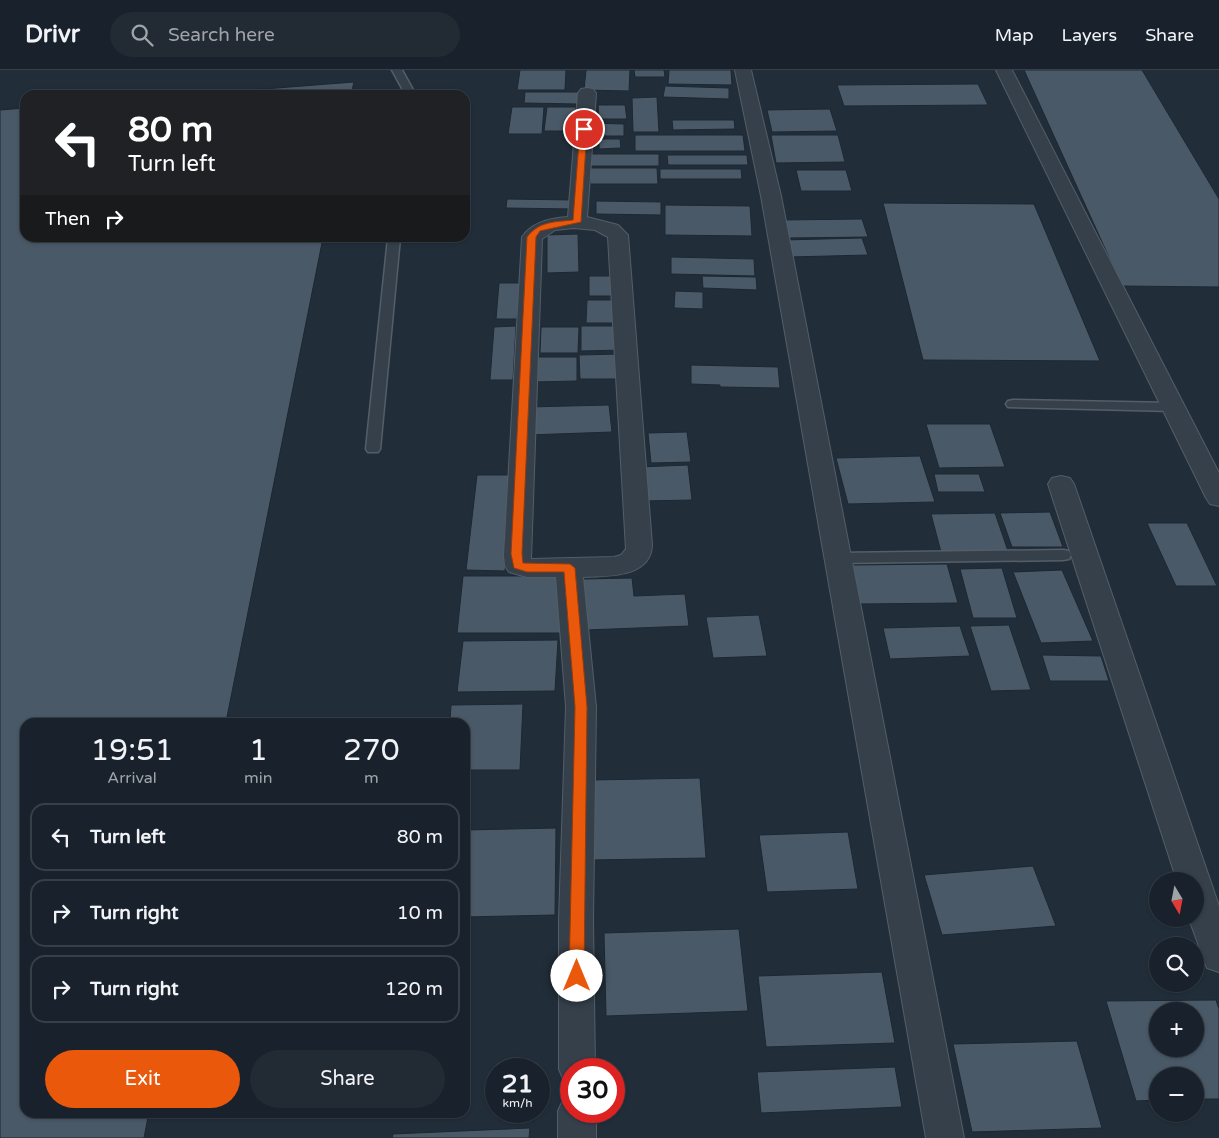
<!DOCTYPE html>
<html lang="en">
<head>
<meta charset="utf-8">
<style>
	body { margin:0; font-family:"Varela Round",sans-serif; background:#222a34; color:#f1f3f6; height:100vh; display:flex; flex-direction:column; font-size:19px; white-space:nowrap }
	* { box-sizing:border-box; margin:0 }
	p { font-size:16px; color:#9fa4a9 }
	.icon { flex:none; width:28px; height:28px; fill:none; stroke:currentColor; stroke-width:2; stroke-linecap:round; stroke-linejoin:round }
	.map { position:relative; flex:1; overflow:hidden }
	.panel { position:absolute; left:20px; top:648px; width:450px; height:400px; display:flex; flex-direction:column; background:#19222c; border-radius:15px; box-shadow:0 1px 4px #0004,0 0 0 1px #373f48 }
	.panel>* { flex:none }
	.hud { position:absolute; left:20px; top:20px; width:450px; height:152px; border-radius:15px; box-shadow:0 1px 4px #0004,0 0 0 1px #373f48; background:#202124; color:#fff; overflow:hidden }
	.needle { width:32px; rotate:170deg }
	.fabs { position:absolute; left:1149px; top:802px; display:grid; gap:10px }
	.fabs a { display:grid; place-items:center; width:55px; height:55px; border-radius:50%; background:#19222c; box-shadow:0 1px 4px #0004,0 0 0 1px #373f48; font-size:25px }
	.speed { position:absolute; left:485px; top:988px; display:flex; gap:10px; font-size:25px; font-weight:700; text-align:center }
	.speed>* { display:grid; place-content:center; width:65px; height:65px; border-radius:50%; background:#19222c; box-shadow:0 1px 4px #0004,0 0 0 1px #373f48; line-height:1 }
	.speed small { font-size:12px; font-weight:400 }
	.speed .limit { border:8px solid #d22; background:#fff; color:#111 }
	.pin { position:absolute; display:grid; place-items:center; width:42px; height:42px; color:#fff; margin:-21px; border:2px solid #fff; border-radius:50%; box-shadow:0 1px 5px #0007 }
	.me { position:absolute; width:55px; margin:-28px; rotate:0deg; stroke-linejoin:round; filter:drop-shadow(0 0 4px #0008) }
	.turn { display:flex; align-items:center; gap:18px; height:105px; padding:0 25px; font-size:22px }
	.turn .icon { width:65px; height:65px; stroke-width:2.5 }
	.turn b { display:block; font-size:35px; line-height:42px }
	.then { display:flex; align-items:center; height:48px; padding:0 25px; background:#0003; gap:10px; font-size:19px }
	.eta { display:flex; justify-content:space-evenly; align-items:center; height:85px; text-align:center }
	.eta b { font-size:30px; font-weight:600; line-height:35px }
	.button { display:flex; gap:10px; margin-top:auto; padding:10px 25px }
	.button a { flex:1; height:58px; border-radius:30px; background:#ea580c; color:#fff; font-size:20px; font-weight:600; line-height:58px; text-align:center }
	.button a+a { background:#222a34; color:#f1f3f6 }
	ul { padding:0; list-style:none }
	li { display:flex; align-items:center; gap:15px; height:68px; margin:0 10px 8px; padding:0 15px; border:2px solid #373f48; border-radius:15px }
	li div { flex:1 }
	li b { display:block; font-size:19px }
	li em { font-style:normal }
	header { display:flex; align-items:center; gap:30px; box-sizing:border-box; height:70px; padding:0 25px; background:#19222c; border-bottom:1px solid #373f48 }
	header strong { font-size:24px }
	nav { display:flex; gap:28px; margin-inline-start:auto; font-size:18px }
	.search { width:350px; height:45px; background:#222a34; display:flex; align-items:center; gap:12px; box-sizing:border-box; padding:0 18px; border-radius:28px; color:#9fa4a9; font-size:19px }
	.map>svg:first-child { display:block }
</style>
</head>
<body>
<header>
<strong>Drivr</strong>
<div class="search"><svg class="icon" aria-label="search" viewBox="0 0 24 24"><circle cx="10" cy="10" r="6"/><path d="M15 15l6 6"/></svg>Search here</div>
<nav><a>Map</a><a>Layers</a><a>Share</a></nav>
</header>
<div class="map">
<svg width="1219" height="1068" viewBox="0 0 1219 1068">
	<rect width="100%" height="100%" fill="#212e3a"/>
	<g fill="#4a5967" stroke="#1c2731" fill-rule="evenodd">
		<polygon points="520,0 566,0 565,20 517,20"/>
		<polygon points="586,0 630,0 629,21 584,20"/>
		<polygon points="634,0 664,0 665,7 635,7"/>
		<polygon points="669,0 731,0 732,15 668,14"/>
		<polygon points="1024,0 1142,0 1219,129 1219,217 1122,216"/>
		<polygon points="354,12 351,25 187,25"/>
		<polygon points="978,14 988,35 844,36 837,15"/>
		<polygon points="665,16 729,18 729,29 663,27"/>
		<polygon points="525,22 579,22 578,34 524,33"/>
		<polygon points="657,27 659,62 633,62 632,28"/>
		<polygon points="598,35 625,35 627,49 599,49"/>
		<polygon points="512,37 544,37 542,64 508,64"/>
		<polygon points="547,37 576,37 574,61 544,61"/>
		<polygon points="25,38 25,168 323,168 226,652 25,652 25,1042 149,1042 144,1068 0,1068 0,40"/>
		<polygon points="830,39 837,61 772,62 767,40"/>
		<polygon points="672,50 734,50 735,59 673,60"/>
		<polygon points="590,53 624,54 624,66 590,66"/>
		<polygon points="635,65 743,65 745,81 635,81"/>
		<polygon points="771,65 838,65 845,92 776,93"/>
		<polygon points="599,69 620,69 621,78 599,79"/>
		<polygon points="590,84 659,84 659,96 589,96"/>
		<polygon points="667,85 747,85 748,95 668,95"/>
		<polygon points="590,98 657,98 658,114 590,114"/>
		<polygon points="660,99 741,99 742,109 660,109"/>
		<polygon points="796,100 846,100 852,121 801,121"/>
		<polygon points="507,129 574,130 573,139 506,138"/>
		<polygon points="596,131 661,132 661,145 596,144"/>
		<polygon points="883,133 1034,134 1100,291 923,290"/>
		<polygon points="665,135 750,136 752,166 665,165"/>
		<polygon points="862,149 868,167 787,168 782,150"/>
		<polygon points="578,164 579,202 547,203 547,165"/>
		<polygon points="862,168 868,185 789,187 784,170"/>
		<polygon points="671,187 754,189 755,206 671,204"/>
		<rect x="589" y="206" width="30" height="20"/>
		<polygon points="702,206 756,207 757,220 703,218"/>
		<polygon points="499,213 520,213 517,249 496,249"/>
		<polygon points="675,221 703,222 703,239 674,238"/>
		<polygon points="587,230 619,230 619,253 586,253"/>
		<polygon points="516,256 513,310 490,310 494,257"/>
		<polygon points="581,256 623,256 624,280 581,281"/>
		<polygon points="541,257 579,257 578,283 540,283"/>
		<polygon points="621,284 622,309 580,309 579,285"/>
		<polygon points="535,287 577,287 577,311 534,312"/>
		<polygon points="691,295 778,297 780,318 720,317 720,315 691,314"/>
		<polygon points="609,335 612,362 528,365 528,337"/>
		<polygon points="926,354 990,354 1005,397 939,398"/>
		<polygon points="687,362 691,392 651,393 648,363"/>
		<polygon points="920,386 935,432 848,434 836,388"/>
		<polygon points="688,395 692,430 642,431 639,397"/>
		<polygon points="934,404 979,404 985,422 938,422"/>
		<polygon points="477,405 513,405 505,501 466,500"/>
		<polygon points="1050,442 1063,477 1012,477 1000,443"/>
		<polygon points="995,443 1008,481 941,482 931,444"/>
		<polygon points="1147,453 1187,453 1217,516 1176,516"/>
		<polygon points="947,494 958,533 860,534 852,495"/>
		<polygon points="1002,498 1017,548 973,548 960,499"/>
		<polygon points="1062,500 1093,571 1041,573 1013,502"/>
		<polygon points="463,506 567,506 565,563 457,563"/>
		<polygon points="632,508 634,526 685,524 689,556 585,560 583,509"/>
		<polygon points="759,545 767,586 713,588 706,547"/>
		<polygon points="1009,555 1031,620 991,621 970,556"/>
		<polygon points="960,556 970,586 890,589 883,558"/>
		<polygon points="558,570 555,621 457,622 463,571"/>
		<polygon points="1042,585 1101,586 1109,611 1050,611"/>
		<polygon points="523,634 520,700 465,700 465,652 450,652 451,635"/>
		<polygon points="700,708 706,788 592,790 591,710"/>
		<polygon points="556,758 555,845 465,847 465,760"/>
		<polygon points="848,762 858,819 767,822 759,765"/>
		<polygon points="1033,796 1056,856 942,865 924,805"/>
		<polygon points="739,859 748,941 606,946 604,863"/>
		<polygon points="882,902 895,973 766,977 758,906"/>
		<path d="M1216,930l3,9v90h-24v-23h-37v24l-22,1 -30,-100zM1158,941h37v38h-37z"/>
		<polygon points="1077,971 1102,1058 972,1062 953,974"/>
		<polygon points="895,997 902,1037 761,1043 757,1002"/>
		<polygon points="530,1058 529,1068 392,1068 393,1064"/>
	</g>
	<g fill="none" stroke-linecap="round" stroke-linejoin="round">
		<g stroke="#535e68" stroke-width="3">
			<g id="service">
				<polygon points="392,0 402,0 413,20 412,25 402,25 403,20"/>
				<polygon points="388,168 400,168 380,379 378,382 368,382 366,379"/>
				<polygon points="1013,330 1173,333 1180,337 1173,341 1008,337 1006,334 1008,331"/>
				<polygon points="1063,480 1069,481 1071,485 1069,489 1063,490 838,493 832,492 830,488 832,484 838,483"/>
			</g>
		</g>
		<g stroke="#535e68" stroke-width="2">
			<g id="minor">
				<polygon points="735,0 751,0 781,126 964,1068 926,1068 761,126"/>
				<polygon points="996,0 1012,0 1219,403 1219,436 1210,434 1206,428"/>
				<path d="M587,18l6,1 3,4 -9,124 31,8 10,10 24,310c-1,33 -45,31 -69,32l13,130 -3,213 2,149h-24v15l-7,-3 -5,-12v-149l7,-213 -10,-130h-29l-18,-5 -4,-6 -1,-11 18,-318c10,-15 29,-19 46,-20l10,-124 3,-4zM574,158l21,2 13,7 18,312 -5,6 -7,2 -83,2 11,-320 13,-9z"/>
				<polygon points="1061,406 1070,408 1074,414 1219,836 1219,902 1207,898 1189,849 1195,849 1195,811 1177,811 1048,414 1052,408"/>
				<polygon points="571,1025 571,1041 596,1041 596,1068 558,1068 558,1041 564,1028"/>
			</g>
		</g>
		<use href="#service" fill="#35404b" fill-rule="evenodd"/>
		<use href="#minor" fill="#35404b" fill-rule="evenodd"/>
	</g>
	<path fill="#ea580c" stroke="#983908" d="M584,57l3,2 -6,93 -41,9 -4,6 -14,317 1,9 47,1 5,4 12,139 -3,269 -2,4 -5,2 -5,-2 -3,-4 6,-269 -11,-135h-37l-13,-4 -3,-14 16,-317c12,-16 28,-15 46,-17l7,-91z"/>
</svg>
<div class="fabs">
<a><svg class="needle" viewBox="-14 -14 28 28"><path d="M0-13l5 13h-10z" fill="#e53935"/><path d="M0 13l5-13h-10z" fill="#9fa4a9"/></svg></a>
<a><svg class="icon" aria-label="search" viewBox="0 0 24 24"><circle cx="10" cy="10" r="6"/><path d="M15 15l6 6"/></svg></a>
<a>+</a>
<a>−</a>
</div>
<div class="speed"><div>21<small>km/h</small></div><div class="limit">30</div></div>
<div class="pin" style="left:584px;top:59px;background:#d93025"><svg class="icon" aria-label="arrive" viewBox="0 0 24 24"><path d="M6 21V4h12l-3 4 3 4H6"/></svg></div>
<svg class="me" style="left:577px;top:906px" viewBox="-20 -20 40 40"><circle r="19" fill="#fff"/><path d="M0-13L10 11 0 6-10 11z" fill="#ea580c"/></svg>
<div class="hud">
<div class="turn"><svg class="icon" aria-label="left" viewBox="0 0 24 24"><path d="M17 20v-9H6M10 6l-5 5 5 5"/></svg><div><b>80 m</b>Turn left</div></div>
<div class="then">Then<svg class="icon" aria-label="right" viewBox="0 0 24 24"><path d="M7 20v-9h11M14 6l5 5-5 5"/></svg></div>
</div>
<section class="panel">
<div class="eta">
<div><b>19:51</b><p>Arrival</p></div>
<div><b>1</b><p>min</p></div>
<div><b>270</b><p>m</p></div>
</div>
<ul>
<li><svg class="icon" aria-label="left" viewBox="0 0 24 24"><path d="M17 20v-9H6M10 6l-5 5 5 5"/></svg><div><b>Turn left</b></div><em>80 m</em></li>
<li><svg class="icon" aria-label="right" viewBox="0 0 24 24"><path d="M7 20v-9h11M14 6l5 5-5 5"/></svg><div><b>Turn right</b></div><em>10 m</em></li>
<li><svg class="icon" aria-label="right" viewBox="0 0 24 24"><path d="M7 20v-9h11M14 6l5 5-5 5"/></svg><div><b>Turn right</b></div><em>120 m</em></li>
</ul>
<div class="button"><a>Exit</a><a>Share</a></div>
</section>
</div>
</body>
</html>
